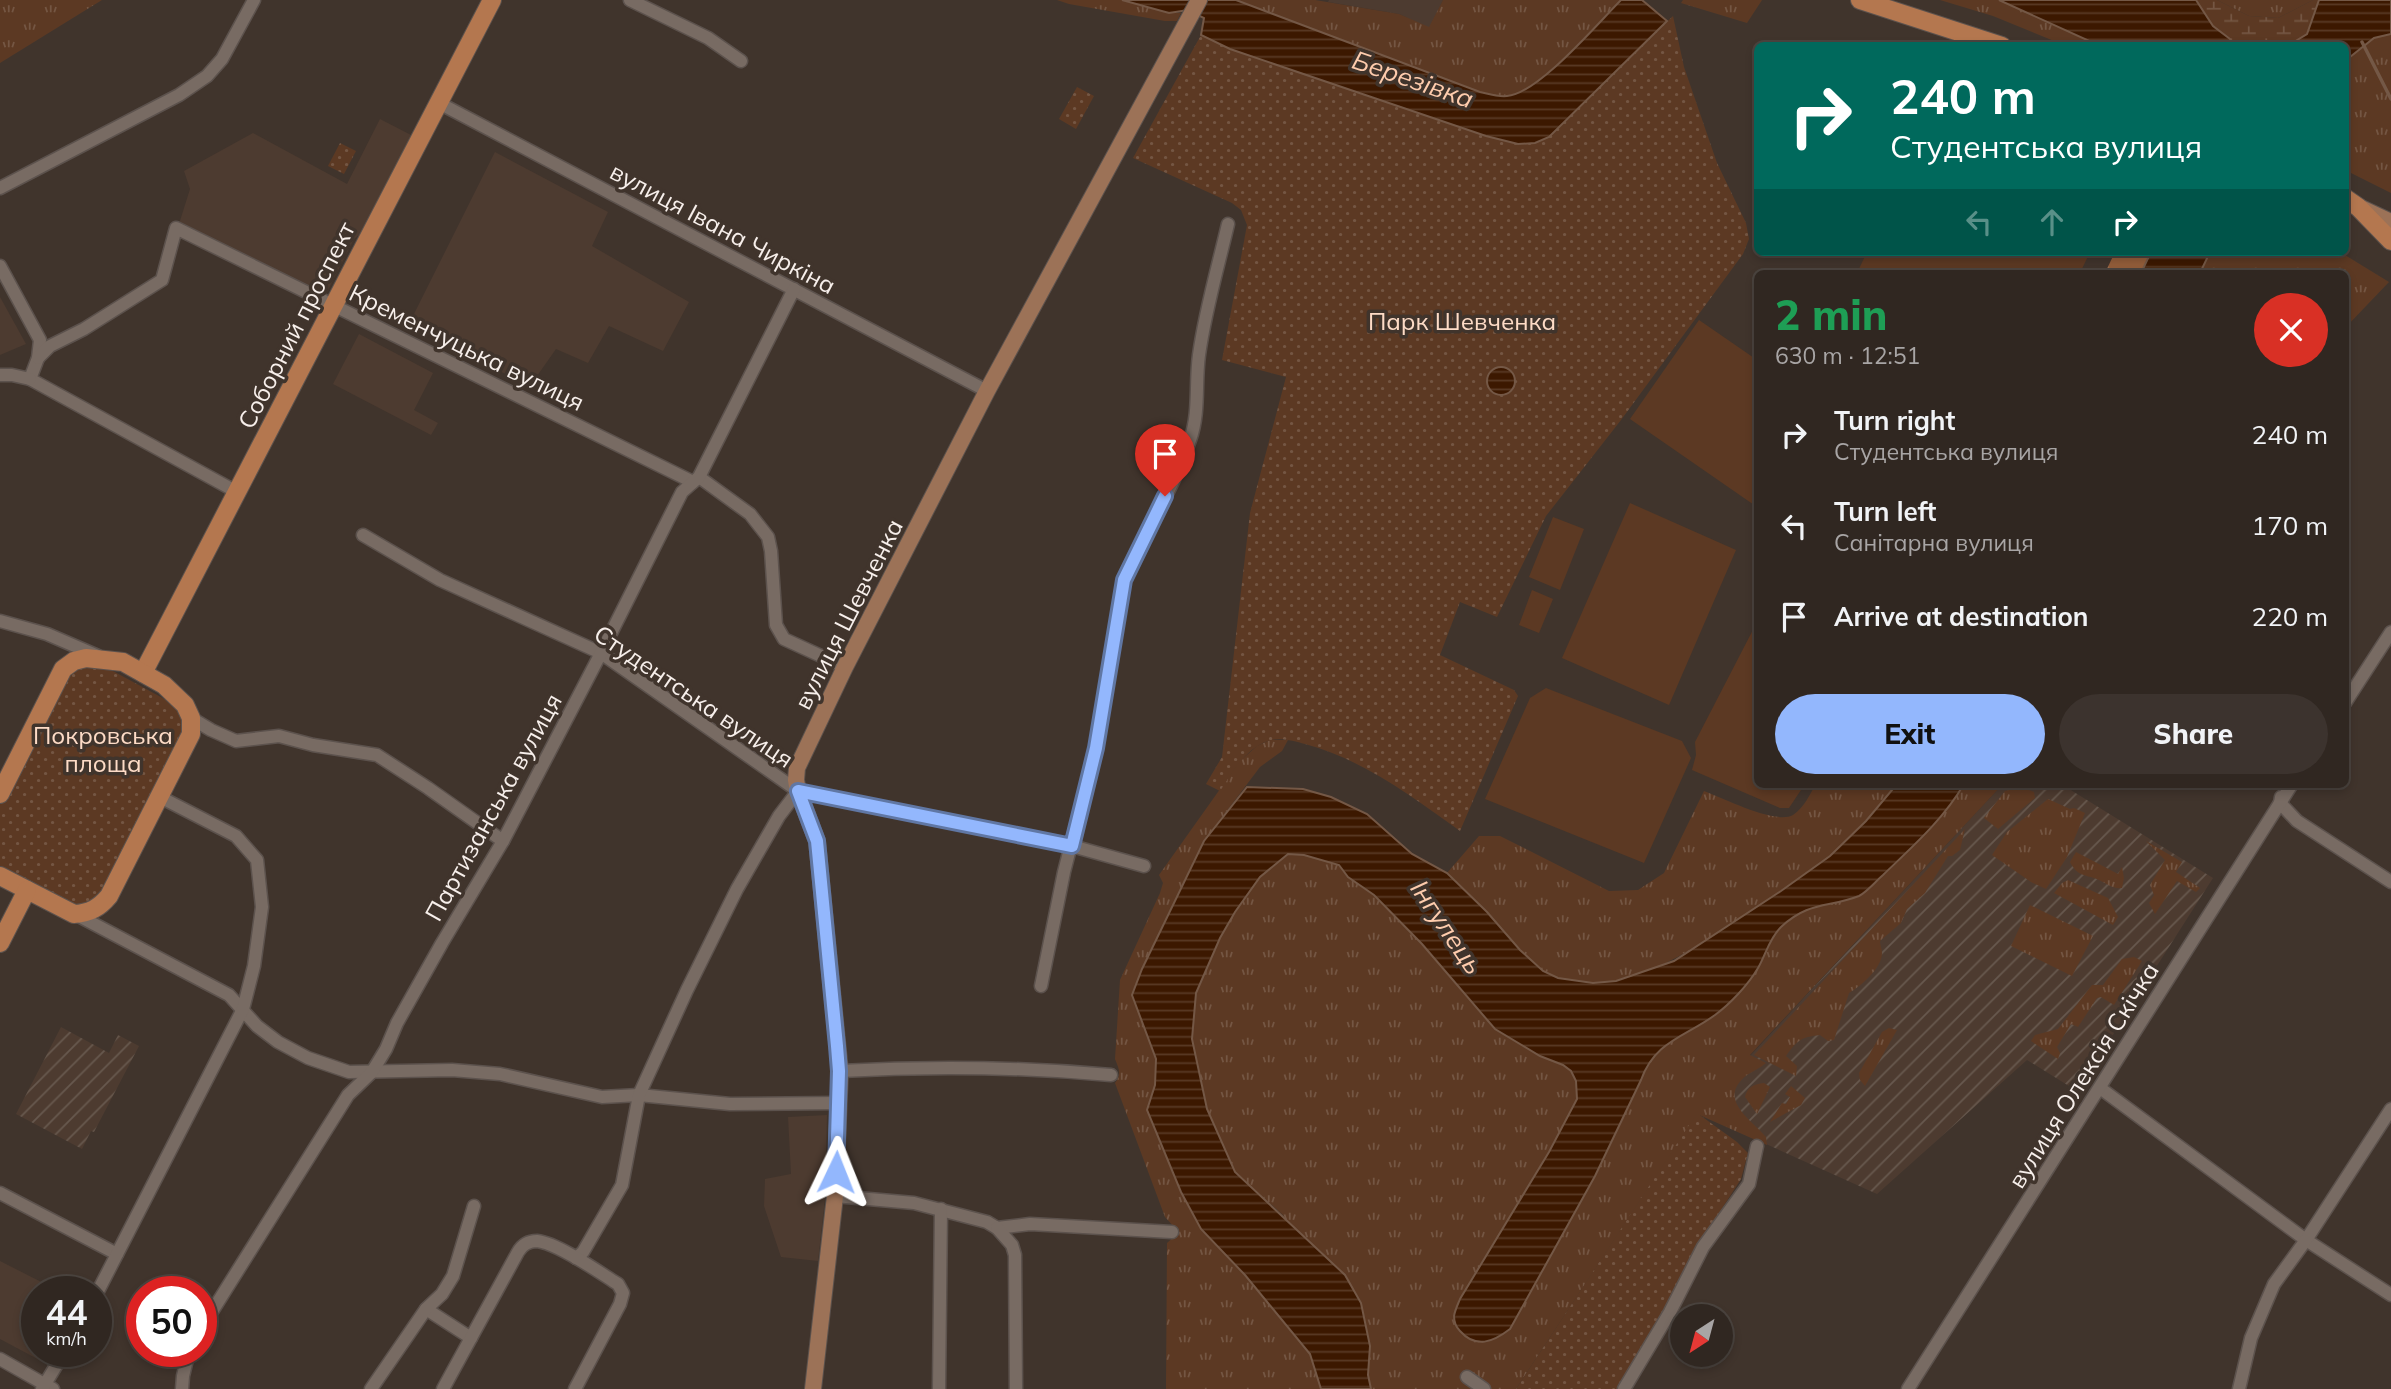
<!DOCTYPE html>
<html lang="en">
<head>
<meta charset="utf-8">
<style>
	body { margin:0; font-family:Mulish,sans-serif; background:#3c332e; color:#f1f3f6; height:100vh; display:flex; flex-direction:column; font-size:26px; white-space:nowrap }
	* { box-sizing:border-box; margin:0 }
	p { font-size:23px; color:#a8a5a5 }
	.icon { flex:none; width:38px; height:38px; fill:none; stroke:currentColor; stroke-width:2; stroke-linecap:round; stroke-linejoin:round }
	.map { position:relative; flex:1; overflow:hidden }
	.panel { position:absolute; left:1754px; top:270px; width:595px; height:518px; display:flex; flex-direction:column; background:#302721; border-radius:10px; box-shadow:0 4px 10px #0003,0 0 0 2px #4b443f }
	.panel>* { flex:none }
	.hud { position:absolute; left:1754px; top:42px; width:595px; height:214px; border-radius:10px; box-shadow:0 4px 10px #0003,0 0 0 2px #4b443f; background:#00695c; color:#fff; overflow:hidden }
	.needle { width:46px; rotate:216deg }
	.buttons { position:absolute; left:1670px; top:1304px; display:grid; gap:14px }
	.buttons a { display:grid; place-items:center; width:63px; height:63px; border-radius:50%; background:#302721; box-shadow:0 4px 10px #0003,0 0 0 2px #4b443f; font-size:35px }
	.speed { position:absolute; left:21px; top:1276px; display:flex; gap:14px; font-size:35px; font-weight:700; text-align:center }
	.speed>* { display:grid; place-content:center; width:91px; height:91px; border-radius:50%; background:#302721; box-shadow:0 4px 10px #0003,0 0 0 2px #4b443f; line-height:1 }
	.speed small { font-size:18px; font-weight:400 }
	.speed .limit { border:10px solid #d22; background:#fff; color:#111 }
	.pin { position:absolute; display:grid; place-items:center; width:60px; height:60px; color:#fff; margin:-72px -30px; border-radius:50% 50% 50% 0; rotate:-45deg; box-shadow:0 0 7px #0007 }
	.pin .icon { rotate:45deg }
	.me { position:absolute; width:77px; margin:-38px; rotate:2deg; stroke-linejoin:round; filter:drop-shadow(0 0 5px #0008) }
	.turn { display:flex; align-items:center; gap:24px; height:147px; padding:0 21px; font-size:32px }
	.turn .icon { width:91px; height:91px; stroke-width:2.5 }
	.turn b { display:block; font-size:49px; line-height:60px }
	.lanes { display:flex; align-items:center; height:66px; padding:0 21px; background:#0003; justify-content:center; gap:35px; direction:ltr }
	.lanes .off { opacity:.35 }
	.round { display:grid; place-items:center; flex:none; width:74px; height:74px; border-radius:37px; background:#3c332e }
	.headline { display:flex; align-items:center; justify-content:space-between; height:119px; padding:0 21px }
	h1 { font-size:42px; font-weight:800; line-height:52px; color:#1e9e55 }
	.primary-button { display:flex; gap:14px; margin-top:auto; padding:14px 21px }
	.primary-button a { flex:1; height:80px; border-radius:42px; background:#93b7fd; color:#111; font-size:28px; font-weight:800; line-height:80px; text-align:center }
	.primary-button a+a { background:#3c332e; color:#f1f3f6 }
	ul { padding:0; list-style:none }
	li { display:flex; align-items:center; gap:21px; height:91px; padding:0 21px }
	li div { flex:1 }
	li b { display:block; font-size:26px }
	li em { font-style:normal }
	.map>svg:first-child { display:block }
</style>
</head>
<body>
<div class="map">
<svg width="2391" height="1389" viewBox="0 0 2391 1389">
	<defs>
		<pattern id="industrial-furrows" width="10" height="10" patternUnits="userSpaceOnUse" patternTransform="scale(1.75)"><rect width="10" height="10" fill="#4d3b30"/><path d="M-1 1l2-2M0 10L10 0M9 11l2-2" fill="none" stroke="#67584e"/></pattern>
		<pattern id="grass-tufts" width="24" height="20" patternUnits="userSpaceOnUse" patternTransform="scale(1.75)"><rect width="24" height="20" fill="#5c3923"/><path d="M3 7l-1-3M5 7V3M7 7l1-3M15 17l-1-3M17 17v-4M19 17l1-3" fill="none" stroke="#745643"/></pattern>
		<pattern id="forest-firs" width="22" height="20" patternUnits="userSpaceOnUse" patternTransform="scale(1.75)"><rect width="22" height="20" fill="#935d3a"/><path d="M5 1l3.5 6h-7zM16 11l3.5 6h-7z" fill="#a37557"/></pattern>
		<pattern id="wetland-marsh" width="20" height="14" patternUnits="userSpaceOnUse" patternTransform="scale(1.75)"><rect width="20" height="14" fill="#5c3923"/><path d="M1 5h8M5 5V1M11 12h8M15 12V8" fill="none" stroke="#745643"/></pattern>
		<pattern id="park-dots" width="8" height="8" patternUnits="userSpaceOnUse" patternTransform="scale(1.75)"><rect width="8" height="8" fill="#5c3923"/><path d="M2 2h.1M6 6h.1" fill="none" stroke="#745643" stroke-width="1.8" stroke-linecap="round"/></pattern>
		<pattern id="water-rules" width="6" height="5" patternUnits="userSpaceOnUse" patternTransform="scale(1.75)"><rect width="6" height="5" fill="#3c1800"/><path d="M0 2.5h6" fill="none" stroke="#593a25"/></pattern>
	</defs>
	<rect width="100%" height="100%" fill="#40342c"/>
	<g fill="#4d3b30">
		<polygon points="1329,0 1443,0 1429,28 1399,14 1328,2"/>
		<polygon points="380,119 411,135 363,232 354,239 326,294 179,224 190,189 184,171 253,133 347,184"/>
		<polygon points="495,152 608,212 592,246 689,302 663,351 609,326 588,363 556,349 530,386 408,326"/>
		<polygon points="0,297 26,344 0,355"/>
		<polygon points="359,334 433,373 414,410 438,423 431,435 333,384"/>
		<polygon points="827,1115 825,1199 818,1261 781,1257 764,1206 765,1179 791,1174 788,1117"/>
		<polygon points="0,1261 59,1291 37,1292 37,1351 51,1351 45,1363 0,1339"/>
	</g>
	<g fill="url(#industrial-furrows)">
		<polygon points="2003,784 2061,784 2213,878 2077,1091 2027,1060 1877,1194 1697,1113"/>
		<polygon points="61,1027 109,1053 118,1035 139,1046 94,1132 91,1131 82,1149 16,1114"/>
	</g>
	<g fill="url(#grass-tufts)">
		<polygon points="0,0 102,0 0,63"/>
		<polygon points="1057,0 1122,0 1169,13 1181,13 1177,21 1165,21 1069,4"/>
		<path d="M1236,0h79l84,14 30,13 14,-27h178c-23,23 -84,94 -113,96 -10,1 -19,-2 -28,-4z"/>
		<polygon points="1683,0 1762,0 1747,23 1681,3"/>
		<polygon points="1940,0 1999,0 2098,45 2064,45 1993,16"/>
		<polygon points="2217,0 2313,0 2278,18 2249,16"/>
		<polygon points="2391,34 2391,193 2345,170 2345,61 2374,38"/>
		<polygon points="2210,252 2340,252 2389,282 2345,328 2345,273 2200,273"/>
		<path d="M1270,740h18l-6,11 -22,16 -56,74 -62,128 -10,26 24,64 -1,26 -8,25 34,82 20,37 44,46 65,79 11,35h-155l1,-146 9,-8v-6l-11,-12 -50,-134c7,-9 4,-14 0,-24l5,-79 40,-87 3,-10 -4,-8 81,-114 17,-15z"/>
		<path d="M1816,784h81c-21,25 -41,49 -65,70 -24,21 -53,38 -79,55 -54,35 -126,92 -194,69 -30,-9 -50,-41 -70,-63 -13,-15 -28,-28 -42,-42l32,-37h21l109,55 29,-1 26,-17 40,-82c19,7 72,34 89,24 11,-7 17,-21 23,-31z"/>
		<path d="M1964,784h39l-253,271 16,8c-6,5 -13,8 -19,12 -31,24 4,44 19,62l1,8 -70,-31 -181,275h-145l-3,-14 2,-29 -87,-131 -48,-43 -28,-63 -15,-70 4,-46 24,-55 15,-26 25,-35 28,-23 16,1 35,10 9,12 25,18 49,49 73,85 45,27 23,9 8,6 5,10 2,17 -29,54 -89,147 -6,18 2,9 185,-246c2,-5 3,-11 6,-15 15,-28 62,-41 85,-65 8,-9 18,-19 24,-29 10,-14 12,-30 24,-43 14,-14 33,-23 52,-25l126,-109z"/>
		<polygon points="2021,787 2034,792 2035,798 1998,829 1984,818 2005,791"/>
		<polygon points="2048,799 2070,809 2074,808 2085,813 2067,857 2046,889 2031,882 1992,855 2007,832"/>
		<path d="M1965,829l-5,21 -8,6h-4l-23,37 -18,16 -6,14 -21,18c0,4 2,8 2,12 0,15 -21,33 -33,40l-15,47 -6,1 -8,-6c-20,2 -23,6 -34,21l11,10 -1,10 -42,-21z"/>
		<polygon points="2146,841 2182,862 2176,872 2200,888 2196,892 2177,881 2155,914 2149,903 2154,895 2150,885 2165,860"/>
		<path d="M2076,852l42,22 4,-7 2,11 -2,10c-10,1 -14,-4 -23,-8 -12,-6 -21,-2 -29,-18z"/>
		<polygon points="2068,880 2108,898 2118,917 2113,925 2054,893 2062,883"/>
		<polygon points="2030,905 2093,936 2072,976 2011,946"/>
		<polygon points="2134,957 2142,961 2114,1005 2101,997 2097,998 2078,1027 2071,1024 2057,1047 2060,1053 2058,1059 2031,1041 2035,1035 2058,1029 2092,985 2103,985 2122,959"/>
		<polygon points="1889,1028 1897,1030 1865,1086 1860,1080 1859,1073 1882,1032"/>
		<path d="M1764,1083l6,4 -13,27 -12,-17c2,-10 9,-13 19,-14z"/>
		<polygon points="1791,1086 1805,1098 1801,1105 1770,1122 1782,1103 1786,1104 1790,1097 1785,1094"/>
	</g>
	<polygon fill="url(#forest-firs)" points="2115,252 2151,252 2141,273 2105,273"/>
	<polygon fill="url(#wetland-marsh)" points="2196,0 2217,0 2249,16 2278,18 2313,0 2319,0 2307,34 2289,46 2231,45 2230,39 2213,26"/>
	<g fill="url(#park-dots)">
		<path d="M1673,16l11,51 33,96 29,60 3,16 -6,15 -122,166 -75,96 -49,101 -37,-15 -20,53 74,35 4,6 -58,135c-49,-35 -96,-71 -155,-87 -11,-3 -26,-7 -37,-3 -23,8 -35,31 -48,50l-14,-7 16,-27 28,-244 36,-136 -64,-17 25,-135 -6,-15 -9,-7 -99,-45 68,-123 29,14 256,87 63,1z"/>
		<polygon points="1077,87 1094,96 1076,129 1059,119"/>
		<polygon points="340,143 356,151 344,174 328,166"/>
		<polygon points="84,663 100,664 181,708 186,737 105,893 90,904 72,907 0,870 0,804 65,673"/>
		<polygon points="1697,1113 1737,1142 1748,1153 1741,1179 1701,1241 1670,1303 1619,1389 1516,1389"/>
	</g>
	<g fill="#5c3923">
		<polygon points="1867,252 2090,252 2080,273 1857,273"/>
		<polygon points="1699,320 1757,360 1757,507 1630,419"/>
		<polygon points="1630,503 1736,550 1669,705 1562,658"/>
		<polygon points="1553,517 1584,529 1560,590 1529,577"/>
		<polygon points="1532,590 1553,599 1539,633 1519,625"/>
		<polygon points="1756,624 1757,784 1805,784 1789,808 1780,808 1692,770 1696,755 1695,742"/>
		<polygon points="1546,688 1682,741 1691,758 1644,863 1485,799 1530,698"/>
	</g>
	<g fill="url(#water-rules)" stroke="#745846" stroke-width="2">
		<path d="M1122,0h114l244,92c9,2 18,5 27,4 31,-2 91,-73 114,-96h21l25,21 -118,116 -14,6 -17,1 -32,-8 -256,-87 -29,-14 3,-17 -16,-8 -19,3z"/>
		<polygon points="1999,0 2196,0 2213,26 2230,39 2231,45 2098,45"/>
		<polygon points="2319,0 2391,0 2391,34 2374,38 2345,61 2345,46 2289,45 2307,34"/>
		<polygon points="2151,252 2210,252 2200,273 2141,273"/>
		<circle cx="1501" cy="381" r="14"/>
		<path d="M1897,784h67c-21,36 -52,63 -81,91 -7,6 -16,17 -24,21 -31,12 -50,5 -78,31 -12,12 -15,27 -23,41 -10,17 -28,36 -43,47 -30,22 -60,26 -74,65l-46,96 -85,153c-17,13 -34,20 -50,2 -4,-4 -6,-9 -6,-15 1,-6 4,-12 6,-17l89,-147 28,-53 -1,-18 -5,-10 -8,-6 -23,-9 -45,-27 -73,-85 -48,-49 -26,-18 -9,-12 -35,-10 -16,-1 -28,23 -25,35 -15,26 -24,55 -4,46 15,70 28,63 110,103 16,28 9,43 -2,29 3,14h-50l-11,-35 -65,-79 -44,-46 -20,-37 -34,-82 8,-25 1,-26 -24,-64 10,-26 62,-128 43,-54 56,2 28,8 36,17 45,40 35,19 40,39 33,38 23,21 15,7 35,5 23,-2 58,-20 107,-70 49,-35 36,-35z"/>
	</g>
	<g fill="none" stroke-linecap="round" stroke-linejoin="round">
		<polyline stroke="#745846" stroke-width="3.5" points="2362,42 2391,99"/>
		<g stroke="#5c524d" stroke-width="15">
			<g id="minor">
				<polyline points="630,0 708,38 741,61"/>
				<polyline points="439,103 987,391"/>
				<polyline points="0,188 179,95 207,76 222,59 254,0"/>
				<polyline points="0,266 40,340 38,358 30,379 237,492"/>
				<polyline points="38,358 50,346 84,329 162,280 176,228 693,482"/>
				<polyline points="0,375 12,375 30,379"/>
				<polyline points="699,477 750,514 768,537 771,551 776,625 784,639 845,667"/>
				<polyline points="363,535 440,580 601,653 798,791 1072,846 1144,866"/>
				<polyline points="0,621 47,634 98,656"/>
				<polyline points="2345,703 2391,632"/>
				<polyline points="191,718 211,730 236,741 279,736 313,745 377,755 428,788 503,841"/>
				<polyline points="2281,797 2280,803 2297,821 2391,882"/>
				<polyline points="75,914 229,995 257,1026 278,1042 308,1058 349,1072 452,1070 500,1074 602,1097 639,1095 730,1104 838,1103"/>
				<path d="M1041,986l23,-114 32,-124 28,-167c19,-48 50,-92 66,-141 10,-28 5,-56 9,-85 6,-44 19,-88 29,-131"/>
				<path d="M840,1071c90,-5 181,-4 271,4"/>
				<polyline points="2100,1088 2306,1240 2391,1295"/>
				<polyline points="0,1193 117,1254"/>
				<polyline points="835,1196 914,1203 987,1222 997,1228 1030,1224 1172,1232"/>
				<polyline points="997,1228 1012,1245 1015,1255 1016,1389"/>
				<polyline points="576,1258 583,1252 622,1185 639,1095 687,990 737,889 779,816 798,791"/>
				<polyline points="96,1295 243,1009 254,966 262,907 257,860 236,836 160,797"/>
				<polyline points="426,1309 471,1338"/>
				<polyline points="201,1329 348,1095 372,1072 386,1049 397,1023 442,943 503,841 601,653 682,492 699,477 794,289"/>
				<polyline points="0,1359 53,1389"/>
				<polyline points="1467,1377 1484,1389"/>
				<polyline points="42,1389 65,1351"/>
				<polyline points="182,1389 183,1376 189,1351"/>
				<polyline points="371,1389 426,1309 442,1294 453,1276 474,1206"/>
				<path d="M443,1389l75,-137c4,-7 10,-11 19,-11 20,2 59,29 76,40l5,3 5,9 -3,11 -45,85"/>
				<polyline points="939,1389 941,1209"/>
				<polyline points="1624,1389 1670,1312 1703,1247 1749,1184 1757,1146"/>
				<polyline points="1908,1389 2292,784"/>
				<polyline points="2239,1389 2251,1338 2274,1284 2306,1240 2391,1109"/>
			</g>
		</g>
		<g stroke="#5c524d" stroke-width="18">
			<g id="major">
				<polyline points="2361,208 2391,222"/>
				<polyline points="813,1389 835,1196 840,1071 817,841 798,791 796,780 797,768 845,667 987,391 1199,0"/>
			</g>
		</g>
		<g stroke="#5c524d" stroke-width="20">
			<g id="highway">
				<polyline points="1860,0 2002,46"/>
				<polyline points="2345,198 2358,207 2391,241"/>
				<polyline points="143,673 492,0"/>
				<path d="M0,794l63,-125 11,-8 12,-3 37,4 41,23 21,20 6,13v16l-82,162c-10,12 -19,17 -35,18l-74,-38"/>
				<polyline points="0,943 27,890"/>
			</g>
		</g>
		<use href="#minor" stroke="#786b63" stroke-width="12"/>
		<use href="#major" stroke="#9c7257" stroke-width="16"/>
		<use href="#highway" stroke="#b4774f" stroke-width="18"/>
	</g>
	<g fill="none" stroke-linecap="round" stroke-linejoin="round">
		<g stroke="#6077a4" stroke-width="18">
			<polyline id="route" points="836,1172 839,1071 837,1046 817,841 798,791 1072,846 1096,748 1124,580 1165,496"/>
		</g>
		<use href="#route" stroke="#93b7fd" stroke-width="12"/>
	</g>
	<g text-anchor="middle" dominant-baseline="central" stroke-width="7" stroke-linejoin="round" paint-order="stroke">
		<g font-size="24" fill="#f7efeb" stroke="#40342c">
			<text transform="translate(723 228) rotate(28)">вулиця Івана Чиркіна</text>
			<text transform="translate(296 325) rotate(-63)">Соборний проспект</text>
			<text transform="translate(467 347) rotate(26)">Кременчуцька вулиця</text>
			<text transform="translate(848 614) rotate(-63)">вулиця Шевченка</text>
			<text transform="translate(694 696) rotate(34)">Студентська вулиця</text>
			<text transform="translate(493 807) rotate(-61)">Партизанська вулиця</text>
			<text transform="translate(2083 1075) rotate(-58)">вулиця Олексія Скічка</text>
		</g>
		<g font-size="24" fill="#fddbc6" stroke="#40342c">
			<text x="1462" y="321">Парк Шевченка</text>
			<text x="103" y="735">Покровська<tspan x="103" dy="28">площа</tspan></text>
		</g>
		<g font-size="26" font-style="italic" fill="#feccad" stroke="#40342c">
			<text transform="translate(1413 79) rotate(19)">Березівка</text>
			<text transform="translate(1447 927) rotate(56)">Інгулець</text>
		</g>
	</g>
</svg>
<div class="buttons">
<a><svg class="needle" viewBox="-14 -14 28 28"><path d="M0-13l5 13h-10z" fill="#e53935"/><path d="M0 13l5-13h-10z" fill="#a8a5a5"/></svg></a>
</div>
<div class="speed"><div>44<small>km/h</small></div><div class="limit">50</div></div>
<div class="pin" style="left:1165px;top:496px;background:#d93025"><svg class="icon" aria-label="arrive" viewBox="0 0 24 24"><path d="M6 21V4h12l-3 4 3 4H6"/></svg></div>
<svg class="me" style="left:836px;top:1172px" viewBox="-20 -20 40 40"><path d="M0-17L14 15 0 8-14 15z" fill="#93b7fd" stroke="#fff" stroke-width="4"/></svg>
<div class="hud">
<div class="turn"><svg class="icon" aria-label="right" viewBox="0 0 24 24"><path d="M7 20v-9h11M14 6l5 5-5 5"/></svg><div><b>240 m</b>Студентська вулиця</div></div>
<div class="lanes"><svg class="icon off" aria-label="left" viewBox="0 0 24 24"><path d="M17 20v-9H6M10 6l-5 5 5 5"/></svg><svg class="icon off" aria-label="ahead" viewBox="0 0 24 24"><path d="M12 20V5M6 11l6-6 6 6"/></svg><svg class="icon" aria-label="right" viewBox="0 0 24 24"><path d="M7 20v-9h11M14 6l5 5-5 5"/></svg></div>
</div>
<section class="panel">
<div class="headline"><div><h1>2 min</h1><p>630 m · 12:51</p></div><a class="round" style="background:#d93025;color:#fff"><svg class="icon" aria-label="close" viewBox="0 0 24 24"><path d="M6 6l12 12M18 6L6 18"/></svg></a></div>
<ul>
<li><svg class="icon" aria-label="right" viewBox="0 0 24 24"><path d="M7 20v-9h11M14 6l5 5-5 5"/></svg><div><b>Turn right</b><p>Студентська вулиця</p></div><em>240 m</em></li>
<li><svg class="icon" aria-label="left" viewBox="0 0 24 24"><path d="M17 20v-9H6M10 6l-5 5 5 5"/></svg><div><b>Turn left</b><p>Санітарна вулиця</p></div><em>170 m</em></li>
<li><svg class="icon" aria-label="arrive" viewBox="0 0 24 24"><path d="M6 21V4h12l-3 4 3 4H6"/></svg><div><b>Arrive at destination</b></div><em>220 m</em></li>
</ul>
<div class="primary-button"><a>Exit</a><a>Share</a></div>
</section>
</div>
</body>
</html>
